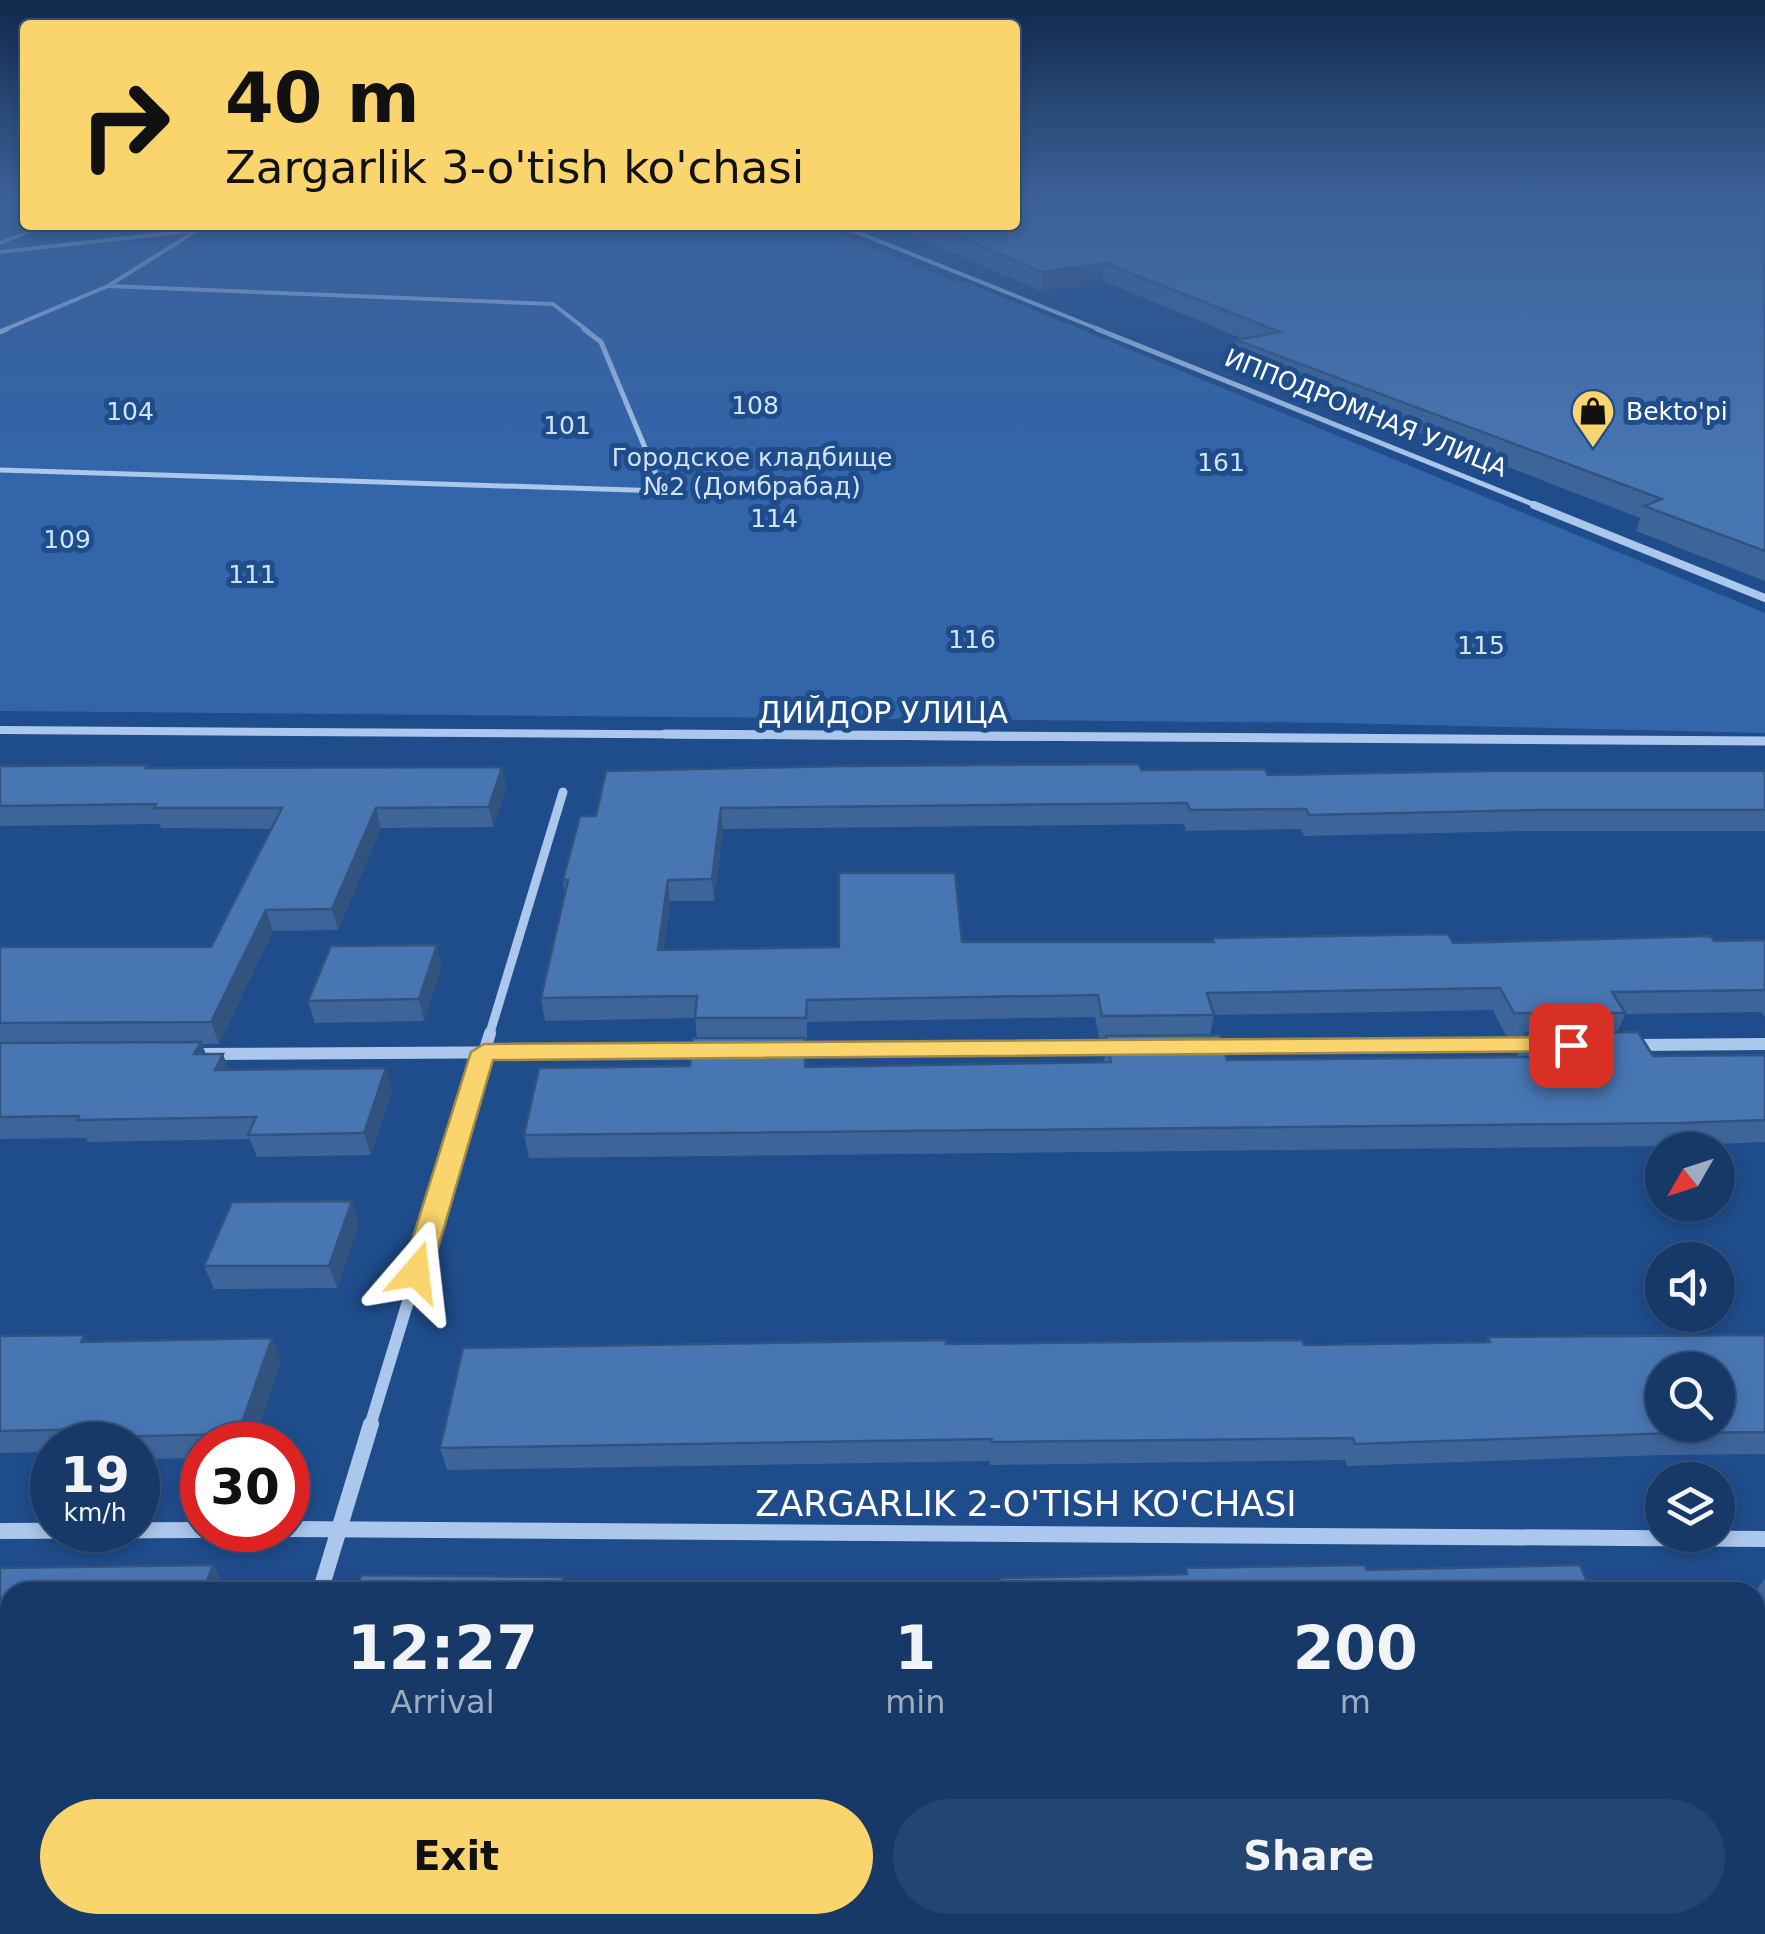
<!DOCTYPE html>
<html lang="en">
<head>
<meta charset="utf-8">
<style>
	body { margin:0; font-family:"DejaVu Sans",sans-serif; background:#244471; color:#f1f3f6; height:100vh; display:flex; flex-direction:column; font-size:38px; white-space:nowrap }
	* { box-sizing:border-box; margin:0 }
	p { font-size:32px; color:#9eacc0 }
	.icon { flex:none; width:55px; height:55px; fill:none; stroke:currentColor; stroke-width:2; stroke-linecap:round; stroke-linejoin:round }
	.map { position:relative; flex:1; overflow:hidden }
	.drawer { position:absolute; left:0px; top:1582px; width:1765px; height:352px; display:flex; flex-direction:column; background:#173968; border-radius:30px 30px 0 0; box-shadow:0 5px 15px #0003,0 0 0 2px #36537c }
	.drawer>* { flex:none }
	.hud { position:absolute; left:20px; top:20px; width:1000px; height:210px; border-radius:10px; box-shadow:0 5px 15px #0003,0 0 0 2px #36537c; background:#fad46c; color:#111; overflow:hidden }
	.needle { width:65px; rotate:231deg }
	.tools { position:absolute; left:1645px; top:1132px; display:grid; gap:20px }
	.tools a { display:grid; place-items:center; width:90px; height:90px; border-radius:50%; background:#173968; box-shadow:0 5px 15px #0003,0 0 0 2px #36537c; font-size:50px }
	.speed { position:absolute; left:30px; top:1422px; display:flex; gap:20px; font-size:50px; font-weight:700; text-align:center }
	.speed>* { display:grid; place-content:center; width:130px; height:130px; border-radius:50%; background:#173968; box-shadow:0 5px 15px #0003,0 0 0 2px #36537c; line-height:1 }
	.speed small { font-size:25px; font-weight:400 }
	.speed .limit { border:15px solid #d22; background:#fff; color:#111 }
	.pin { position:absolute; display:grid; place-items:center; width:85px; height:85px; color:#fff; margin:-42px; border-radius:20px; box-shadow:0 5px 15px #0006 }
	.me { position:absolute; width:110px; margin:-55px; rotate:17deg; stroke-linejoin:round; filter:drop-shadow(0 0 8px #0008) }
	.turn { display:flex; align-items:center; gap:35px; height:210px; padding:0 40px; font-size:45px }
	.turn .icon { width:130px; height:130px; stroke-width:2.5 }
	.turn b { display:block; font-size:70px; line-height:85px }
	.eta { display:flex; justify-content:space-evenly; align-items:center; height:170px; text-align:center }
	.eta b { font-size:60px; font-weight:700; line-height:70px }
	.button { display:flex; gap:20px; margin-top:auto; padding:20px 40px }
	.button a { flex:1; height:115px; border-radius:60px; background:#fad46c; color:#111; font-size:40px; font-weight:700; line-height:115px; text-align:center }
	.button a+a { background:#244471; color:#f1f3f6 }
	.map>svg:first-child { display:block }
</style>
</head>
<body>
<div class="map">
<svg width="1765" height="1934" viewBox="0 0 1765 1934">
	<rect width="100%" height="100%" fill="#1f4c8b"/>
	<polygon fill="#3365a9" points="0,195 25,195 25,225 816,225 954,281 964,281 1765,613 1765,733 1340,723 0,711"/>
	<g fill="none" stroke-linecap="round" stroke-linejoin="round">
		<polygon fill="#9fc2ed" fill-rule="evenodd" points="43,225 49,225 0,245 0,241"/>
		<g stroke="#acc7ec" stroke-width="4">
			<polyline points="839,225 1103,331"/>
			<polyline points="0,252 190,231"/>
			<polyline points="108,286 553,304 588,331"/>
			<polyline points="1,331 108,286 196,231"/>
		</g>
		<g stroke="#acc7ec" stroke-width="5">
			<polyline points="1097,329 1540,507"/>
			<polyline points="0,332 7,329"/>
			<polyline points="0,470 663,491 601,342 584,329"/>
		</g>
		<g stroke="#acc7ec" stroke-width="8">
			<polyline points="1534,505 1765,598"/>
			<polyline points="0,730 1066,737"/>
		</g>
		<g stroke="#acc7ec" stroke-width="9">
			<polyline points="665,734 1765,741"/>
			<polyline points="489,1036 563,792"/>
		</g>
		<g stroke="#acc7ec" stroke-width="12">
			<polyline points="1636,1045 1765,1044"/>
			<polyline points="1211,1047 1534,1045"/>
			<polyline points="796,1050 1114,1048"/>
			<polyline points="196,1054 704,1051"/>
			<polyline points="370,1426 490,1033"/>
		</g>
		<g stroke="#acc7ec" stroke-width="16">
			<polyline points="288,1529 1765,1539"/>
			<polyline points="0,1531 202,1530"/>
			<polyline points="320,1592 371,1424"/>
			<polyline points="224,1934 226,1925"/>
		</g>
	</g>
	<g fill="#3e659a" fill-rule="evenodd">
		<polygon points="1765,195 1765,581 1636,531 1640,518 1233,361 1236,340 1243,339 1103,281 1041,291 890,225 1015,225"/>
		<polygon points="0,766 150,768 502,767 506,787 493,827 381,828 338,930 273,931 219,1044 202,1044 206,1054 229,1070 392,1090 371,1155 257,1157 250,1139 88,1142 86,1138 0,1139 0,947 211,947 272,829 161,828 160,824 0,826"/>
		<path d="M1141,770l127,5 497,-4v60h-236l-225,5 -3,-7 -115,2 -2,-7 -461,5 -9,72h-44l-7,49 176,-3 123,-5h250l1,-4 240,5 312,-3v77l-4,-5 -136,2 -8,19 36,23 112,-1v87l-96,4 -1140,12 -5,-23 166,-69 7,-28 -2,-20 -150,3 -4,-23 24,-103 -2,-15 33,-64zM1493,1010l13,26h18l-7,21 -290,3 -17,-25 4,-20zM1095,1017l4,21h7l-2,24 -298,5v-27h1v-18z"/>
		<polygon points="442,966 424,1021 315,1023 308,1001"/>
		<polygon points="359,1224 337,1288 214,1289 204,1266"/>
		<polygon points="1765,1335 1765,1454 1663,1455 1347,1466 1345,1460 990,1465 990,1461 447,1470 440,1448 946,1344 1304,1345 1487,1342 1488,1337"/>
		<polygon points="0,1336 88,1341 272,1338 281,1361 253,1445 202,1445 202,1458 138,1459 138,1445 52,1445 52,1452 0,1453"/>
		<polygon points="213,1565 227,1592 10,1592 10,1719 0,1720 0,1568"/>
		<polygon points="1765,1578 1765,1647 1755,1626 1755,1592"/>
		<polygon points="1755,1731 1765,1731 1765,1885 1755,1886"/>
		<polygon points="1060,1925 1234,1925 1236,1934 1061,1934"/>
		<polygon points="1498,1925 1745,1925 1749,1934 1501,1934"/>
	</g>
	<g fill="#32537d">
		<polygon points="402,225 433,225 403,229"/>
		<polygon points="437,225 459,225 438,228"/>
		<polygon points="1105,263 1103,281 1041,291 1042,272"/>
		<polygon points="502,767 506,787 493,827 489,807"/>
		<polygon points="376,808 381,828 338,930 332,909"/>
		<polygon points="721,808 723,829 714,901 712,879"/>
		<polygon points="668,880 670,901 660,972 658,950"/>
		<polygon points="266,910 273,931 219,1044 211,1022"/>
		<polygon points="437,945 442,966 424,1021 419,999"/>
		<polygon points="201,1042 209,1064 194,1054"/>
		<polygon points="223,1054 231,1076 215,1070"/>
		<polygon points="386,1068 392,1090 371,1155 364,1133"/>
		<polygon points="352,1201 359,1224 337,1288 329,1266"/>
		<polygon points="272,1338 281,1361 253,1445 243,1445 238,1434"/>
		<polygon points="213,1565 227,1592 203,1592"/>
		<polygon points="81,1925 114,1925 111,1934 77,1934"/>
	</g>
	<g fill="#4876b3" stroke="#32537d" stroke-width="2.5" fill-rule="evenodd">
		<polygon points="1015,195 1765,195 1765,551 1644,506 1662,499 1236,340 1280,332 1105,263 1042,272 931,225 1015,225"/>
		<polygon points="1139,764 1141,770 1265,769 1268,775 1483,771 1765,771 1765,810 1536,810 1309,815 1306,809 1190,810 1187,803 721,808 712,879 668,880 658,950 839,947 839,873 955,873 962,942 1214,942 1213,938 1448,934 1453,943 1711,936 1714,941 1765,940 1765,990 1612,992 1625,1013 1514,1013 1500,988 1207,993 1214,1015 1102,1016 1098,995 807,1000 806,1018 695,1018 697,996 541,998 568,880 563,880 580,816 596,816 606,771 840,766"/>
		<polygon points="148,765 146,768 502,767 489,807 376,808 332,909 266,910 211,1022 0,1023 0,947 211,947 282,808 154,808 156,804 0,806 0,766"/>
		<polygon points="437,945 419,999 308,1001 331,946"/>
		<polygon points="1638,1032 1653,1056 1765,1055 1765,1120 1680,1123 524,1135 539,1068 690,1066 693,1038 805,1038 805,1067 1111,1062 1106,1036 1220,1035 1227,1060 1537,1057 1525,1033"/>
		<polygon points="201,1042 194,1054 223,1054 215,1070 386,1068 364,1133 248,1135 256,1117 77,1120 79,1116 0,1117 0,1043"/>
		<polygon points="352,1201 329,1266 204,1266 232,1202"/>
		<polygon points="85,1335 81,1342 272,1338 238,1434 96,1437 100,1429 0,1431 0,1336"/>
		<path d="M1765,1335v97l-89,1 -321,11 -2,-6 -361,4v-3l-552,9 23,-100 483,-8v4l356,-4 2,5 186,-3 -2,-5zM1662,1370h56v55h-56z"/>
		<polygon points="213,1565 203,1592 10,1592 10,1688 0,1688 0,1568"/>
		<polygon points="1365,1565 1366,1570 1580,1565 1591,1592 356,1592 361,1575 563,1577 561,1586 777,1582 776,1588 1000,1584 1000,1578 1187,1574 1186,1568"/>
		<rect x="1755" y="1731" width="10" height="129"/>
		<polygon points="0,1837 10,1837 10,1925 81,1925 77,1934 0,1934"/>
		<polygon points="1066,1925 1234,1925 1236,1934 1067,1934"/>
		<polygon points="1524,1925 1745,1925 1749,1934 1527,1934"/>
	</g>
	<linearGradient id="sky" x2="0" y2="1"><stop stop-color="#112a4c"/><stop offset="0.42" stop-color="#3c6198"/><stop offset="1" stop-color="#3c6198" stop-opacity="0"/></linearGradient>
	<rect width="1765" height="466" fill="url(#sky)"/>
	<polygon fill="#fad46c" stroke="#a28a46" stroke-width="2.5" points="1571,1037 1583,1045 1579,1051 493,1060 431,1272 427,1280 416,1283 406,1280 402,1272 471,1052 484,1044"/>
	<defs>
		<g id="shop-pin" transform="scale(2.25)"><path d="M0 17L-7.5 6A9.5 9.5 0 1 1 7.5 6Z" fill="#fad46c" stroke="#1f4c8b"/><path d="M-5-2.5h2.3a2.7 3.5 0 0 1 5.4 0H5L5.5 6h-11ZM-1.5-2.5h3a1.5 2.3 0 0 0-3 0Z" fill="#111"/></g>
	</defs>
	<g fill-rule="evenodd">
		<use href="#shop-pin" x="1593" y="411"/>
	</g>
	<g text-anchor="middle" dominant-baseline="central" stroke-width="10" stroke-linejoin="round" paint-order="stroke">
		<g font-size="25" fill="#d1e2f9" stroke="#1f4c8b">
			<text x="755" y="405">108</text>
			<text x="130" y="411">104</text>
			<text x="567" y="425">101</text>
			<text x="752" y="457">Городское кладбище<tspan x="752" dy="29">№2 (Домбрабад)</tspan></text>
			<text x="1221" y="462">161</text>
			<text x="774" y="518">114</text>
			<text x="67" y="539">109</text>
			<text x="252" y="574">111</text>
			<text x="972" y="639">116</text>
			<text x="1481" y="645">115</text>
		</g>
		<g font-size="25" fill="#fff" stroke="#1f4c8b" text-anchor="start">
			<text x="1626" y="411">Bekto'pi</text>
		</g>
		<g font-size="25" fill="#fff" stroke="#1f4c8b">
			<text transform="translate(1366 413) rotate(22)">ИППОДРОМНАЯ УЛИЦА</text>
		</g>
		<g font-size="30" fill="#fff" stroke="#1f4c8b">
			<text x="883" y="712">ДИЙДОР УЛИЦА</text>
		</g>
		<g font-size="35" fill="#fff" stroke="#1f4c8b">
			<text x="1026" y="1504">ZARGARLIK 2-O'TISH KO'CHASI</text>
		</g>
	</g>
</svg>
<div class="tools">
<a><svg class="needle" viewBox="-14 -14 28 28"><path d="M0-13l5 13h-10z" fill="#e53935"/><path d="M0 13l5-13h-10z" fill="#9eacc0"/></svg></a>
<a><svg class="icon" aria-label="sound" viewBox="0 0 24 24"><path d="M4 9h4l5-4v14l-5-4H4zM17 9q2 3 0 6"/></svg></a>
<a><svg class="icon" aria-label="search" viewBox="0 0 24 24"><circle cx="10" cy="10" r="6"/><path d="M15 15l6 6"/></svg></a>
<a><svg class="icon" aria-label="layers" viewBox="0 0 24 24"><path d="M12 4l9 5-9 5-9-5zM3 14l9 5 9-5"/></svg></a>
</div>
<div class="speed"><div>19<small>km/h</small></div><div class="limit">30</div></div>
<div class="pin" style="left:1571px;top:1045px;background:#d93025"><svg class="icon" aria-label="arrive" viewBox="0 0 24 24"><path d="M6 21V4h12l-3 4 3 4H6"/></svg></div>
<svg class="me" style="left:416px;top:1272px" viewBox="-20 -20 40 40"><path d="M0-17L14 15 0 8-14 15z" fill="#fad46c" stroke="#fff" stroke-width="4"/></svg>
<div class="hud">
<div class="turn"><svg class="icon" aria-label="right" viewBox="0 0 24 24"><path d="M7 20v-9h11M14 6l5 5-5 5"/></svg><div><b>40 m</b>Zargarlik 3-o'tish ko'chasi</div></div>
</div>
<section class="drawer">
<div class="eta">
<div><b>12:27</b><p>Arrival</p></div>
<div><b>1</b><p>min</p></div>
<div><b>200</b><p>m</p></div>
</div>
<div class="button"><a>Exit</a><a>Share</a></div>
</section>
</div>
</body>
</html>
